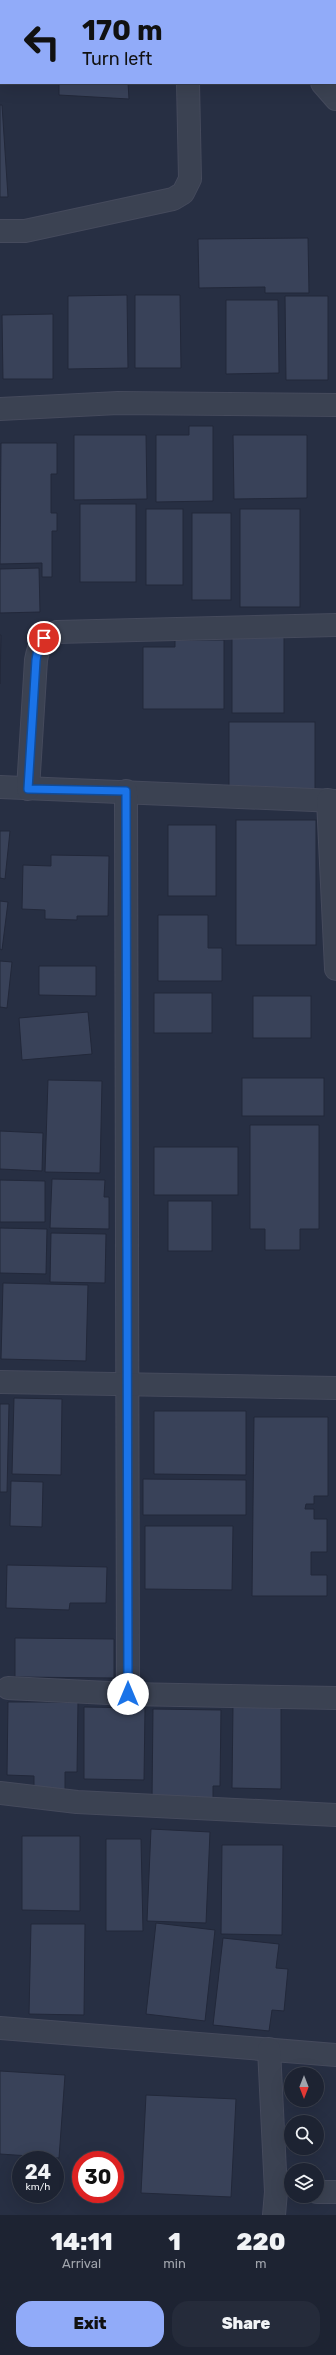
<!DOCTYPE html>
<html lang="en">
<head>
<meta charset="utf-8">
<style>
	body { margin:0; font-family:Rubik,sans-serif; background:#252b3a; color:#f1f3f6; height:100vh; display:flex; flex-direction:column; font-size:15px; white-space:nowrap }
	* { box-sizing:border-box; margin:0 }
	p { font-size:13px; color:#a0a4ac }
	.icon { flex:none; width:22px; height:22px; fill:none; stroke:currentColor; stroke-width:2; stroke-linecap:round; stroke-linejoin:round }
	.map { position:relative; height:2215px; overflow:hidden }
	.drawer { display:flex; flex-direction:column; background:#1d2332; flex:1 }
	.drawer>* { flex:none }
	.banner { position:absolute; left:0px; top:0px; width:336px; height:84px; box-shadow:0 4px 16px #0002,0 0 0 1px #3b404d; background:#91abf9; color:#111; overflow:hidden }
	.needle { width:26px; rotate:180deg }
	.controls { position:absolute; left:284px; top:2067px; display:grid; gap:8px }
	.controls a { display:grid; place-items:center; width:40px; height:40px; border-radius:50%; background:#1d2332; box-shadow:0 4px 16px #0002,0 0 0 1px #3b404d; font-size:20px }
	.speed { position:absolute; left:12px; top:2151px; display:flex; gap:8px; font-size:20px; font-weight:700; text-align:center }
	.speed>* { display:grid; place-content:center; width:52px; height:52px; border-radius:50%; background:#1d2332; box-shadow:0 4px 16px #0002,0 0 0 1px #3b404d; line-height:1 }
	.speed small { font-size:10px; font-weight:400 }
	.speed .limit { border:6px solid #d22; background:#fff; color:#111 }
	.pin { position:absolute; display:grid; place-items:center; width:34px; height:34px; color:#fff; margin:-17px; border:2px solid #fff; border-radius:50%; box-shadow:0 1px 4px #0007 }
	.me { position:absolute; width:44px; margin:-22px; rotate:0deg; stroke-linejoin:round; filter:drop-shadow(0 0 3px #0008) }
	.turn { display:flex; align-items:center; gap:14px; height:84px; padding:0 16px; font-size:18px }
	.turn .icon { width:52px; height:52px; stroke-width:2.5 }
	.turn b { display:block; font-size:28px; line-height:34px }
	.eta { display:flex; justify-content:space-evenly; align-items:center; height:68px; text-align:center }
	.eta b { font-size:24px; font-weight:800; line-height:28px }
	.cta { display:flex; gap:8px; margin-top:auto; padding:8px 16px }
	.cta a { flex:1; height:46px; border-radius:16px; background:#91abf9; color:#111; font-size:16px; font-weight:800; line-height:46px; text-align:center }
	.cta a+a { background:#252b3a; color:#f1f3f6 }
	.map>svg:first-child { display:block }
</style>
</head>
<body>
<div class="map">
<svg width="336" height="2215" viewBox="0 0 336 2215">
	<rect width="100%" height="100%" fill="#272f43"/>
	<g fill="#394259" stroke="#22283a">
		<polygon points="335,23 336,23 336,51 335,47"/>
		<polygon points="0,36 1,45 0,80"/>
		<polygon points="59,83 128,83 129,99 59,95"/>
		<polygon points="0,105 2,105 8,197 0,197"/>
		<polygon points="308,238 309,293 265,293 265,287 199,288 198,239"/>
		<polygon points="127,295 128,368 68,369 68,296"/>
		<polygon points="135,295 180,295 181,368 135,368"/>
		<polygon points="285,296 328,296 328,380 286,380"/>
		<polygon points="226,300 278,300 279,373 226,374"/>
		<polygon points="53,314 53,379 3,379 2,315"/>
		<polygon points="189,426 213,426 213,501 156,502 156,435 189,435"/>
		<polygon points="74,435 146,435 147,499 74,500"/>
		<polygon points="233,435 307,435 307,498 234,499"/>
		<polygon points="1,443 57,443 57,474 51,474 51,513 57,513 57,531 52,531 52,577 42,577 42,563 0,564"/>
		<rect x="80" y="504" width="56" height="78"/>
		<rect x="146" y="509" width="37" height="76"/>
		<rect x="240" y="509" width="60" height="98"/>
		<rect x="192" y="513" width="39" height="87"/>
		<polygon points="39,568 40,612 0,613 0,569"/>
		<rect x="232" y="629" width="52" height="84"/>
		<polygon points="0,635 1,635 0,684"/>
		<polygon points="175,640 224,640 224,709 143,709 143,647 175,647"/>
		<rect x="229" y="722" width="86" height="67"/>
		<rect x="236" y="820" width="80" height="125"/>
		<rect x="168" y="825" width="48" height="71"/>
		<polygon points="0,831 10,831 5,879 0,878"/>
		<polygon points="51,855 109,856 108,916 77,916 77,920 45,919 45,910 22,909 23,865 51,866"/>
		<polygon points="0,901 8,902 2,950 0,949"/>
		<polygon points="158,915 208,915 208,948 222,948 222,981 158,981"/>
		<polygon points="0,961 12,962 7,1008 0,1007"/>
		<polygon points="39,966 96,966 96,996 39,995"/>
		<rect x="154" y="993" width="58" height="40"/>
		<rect x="253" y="996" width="58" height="42"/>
		<polygon points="88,1012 92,1054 22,1060 19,1018"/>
		<rect x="242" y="1078" width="82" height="38"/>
		<polygon points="48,1080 102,1081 100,1173 45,1172"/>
		<polygon points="250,1125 319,1125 319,1229 300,1229 300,1250 265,1250 265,1229 250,1229"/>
		<polygon points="0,1131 43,1133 42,1171 0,1169"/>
		<rect x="154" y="1147" width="84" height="48"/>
		<polygon points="52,1179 105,1180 104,1197 109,1197 109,1229 50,1228"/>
		<polygon points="0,1180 45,1181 45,1222 0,1222"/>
		<rect x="168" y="1201" width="44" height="50"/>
		<polygon points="0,1228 47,1229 46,1274 0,1273"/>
		<polygon points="51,1233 106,1234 105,1283 50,1282"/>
		<polygon points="3,1283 88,1285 86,1361 1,1359"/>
		<polygon points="14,1398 62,1399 61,1475 12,1474"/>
		<polygon points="0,1404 9,1404 7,1492 0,1492"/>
		<polygon points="154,1411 246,1411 246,1475 154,1474"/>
		<polygon points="254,1417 328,1417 328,1496 314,1496 314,1504 306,1504 305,1509 314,1509 314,1519 327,1519 327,1552 311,1552 311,1575 327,1575 327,1596 252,1596"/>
		<polygon points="143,1479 246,1480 246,1515 143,1515"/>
		<polygon points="11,1481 43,1482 42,1527 10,1526"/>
		<polygon points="145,1526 233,1526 232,1590 145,1589"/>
		<polygon points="7,1565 107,1567 106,1603 70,1603 69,1610 6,1608"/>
		<polygon points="15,1638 114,1639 114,1678 15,1677"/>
		<polygon points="8,1702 78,1702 77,1772 65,1772 65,1790 34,1790 34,1776 7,1775"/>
		<polygon points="233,1706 281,1706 281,1789 232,1788"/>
		<polygon points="84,1707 145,1708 144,1780 84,1779"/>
		<polygon points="153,1709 221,1710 220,1786 213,1786 213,1801 152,1800"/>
		<polygon points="151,1829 210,1832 206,1923 147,1921"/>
		<polygon points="22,1836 80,1836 80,1911 22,1910"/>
		<polygon points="106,1839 141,1839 143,1931 106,1931"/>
		<polygon points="222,1845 283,1845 282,1935 221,1934"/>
		<polygon points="156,1923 215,1930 205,2021 146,2014"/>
		<polygon points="31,1924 85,1924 84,2015 29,2014"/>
		<polygon points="223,1938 279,1944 276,1968 288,1969 284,2011 272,2010 269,2031 213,2025"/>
		<polygon points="0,2071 65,2075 59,2158 0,2154"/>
		<polygon points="146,2095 236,2099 231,2197 141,2193"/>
	</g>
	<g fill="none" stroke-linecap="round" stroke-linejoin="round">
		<g stroke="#454a5c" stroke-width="24">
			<g id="street">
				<polyline points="249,0 250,1"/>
				<polyline points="194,1 195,0"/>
				<polyline points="322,83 336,99"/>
				<polyline points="0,231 25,231 173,199 183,193 190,179 188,83"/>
				<polyline points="0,409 118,403 336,405"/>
				<polyline points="0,787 336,801"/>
				<path d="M28,789l8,-129c3,-16 6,-21 21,-28l279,-7"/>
				<polyline points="126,791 128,1694"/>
				<polyline points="328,800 336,969"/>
				<polyline points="0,1382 336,1388"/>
				<polyline points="8,1688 128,1694 336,1698"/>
				<polyline points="0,1793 77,1802 336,1815"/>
				<polyline points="0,2028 336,2055"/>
				<polyline points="269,2049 276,2192 274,2215"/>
				<polyline points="317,2192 336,2192"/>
			</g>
		</g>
		<use href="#street" stroke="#3b4252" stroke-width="22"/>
	</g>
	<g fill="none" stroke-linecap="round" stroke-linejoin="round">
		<g stroke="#114b97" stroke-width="10">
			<polyline id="route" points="44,638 38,649 36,660 28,789 126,791 128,1694"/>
		</g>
		<use href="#route" stroke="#1a73e8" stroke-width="7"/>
	</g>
</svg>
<div class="controls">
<a><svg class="needle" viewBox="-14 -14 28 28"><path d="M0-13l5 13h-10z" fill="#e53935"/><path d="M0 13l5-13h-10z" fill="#a0a4ac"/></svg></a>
<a><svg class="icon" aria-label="search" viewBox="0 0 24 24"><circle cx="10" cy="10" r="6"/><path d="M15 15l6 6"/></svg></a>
<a><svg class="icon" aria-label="layers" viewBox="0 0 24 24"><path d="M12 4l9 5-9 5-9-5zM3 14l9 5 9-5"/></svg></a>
</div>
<div class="speed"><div>24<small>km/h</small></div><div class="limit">30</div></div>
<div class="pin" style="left:44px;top:638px;background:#d93025"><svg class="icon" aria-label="arrive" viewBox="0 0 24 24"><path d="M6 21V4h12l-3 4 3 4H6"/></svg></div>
<svg class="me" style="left:128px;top:1694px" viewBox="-20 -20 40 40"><circle r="19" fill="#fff"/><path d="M0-13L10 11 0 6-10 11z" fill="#1a73e8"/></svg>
<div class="banner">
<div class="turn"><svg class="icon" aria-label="left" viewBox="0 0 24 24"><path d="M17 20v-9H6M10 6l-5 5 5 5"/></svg><div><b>170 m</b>Turn left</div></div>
</div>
</div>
<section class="drawer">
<div class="eta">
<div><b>14:11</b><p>Arrival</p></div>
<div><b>1</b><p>min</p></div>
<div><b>220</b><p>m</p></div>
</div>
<div class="cta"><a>Exit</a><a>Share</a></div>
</section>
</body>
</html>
